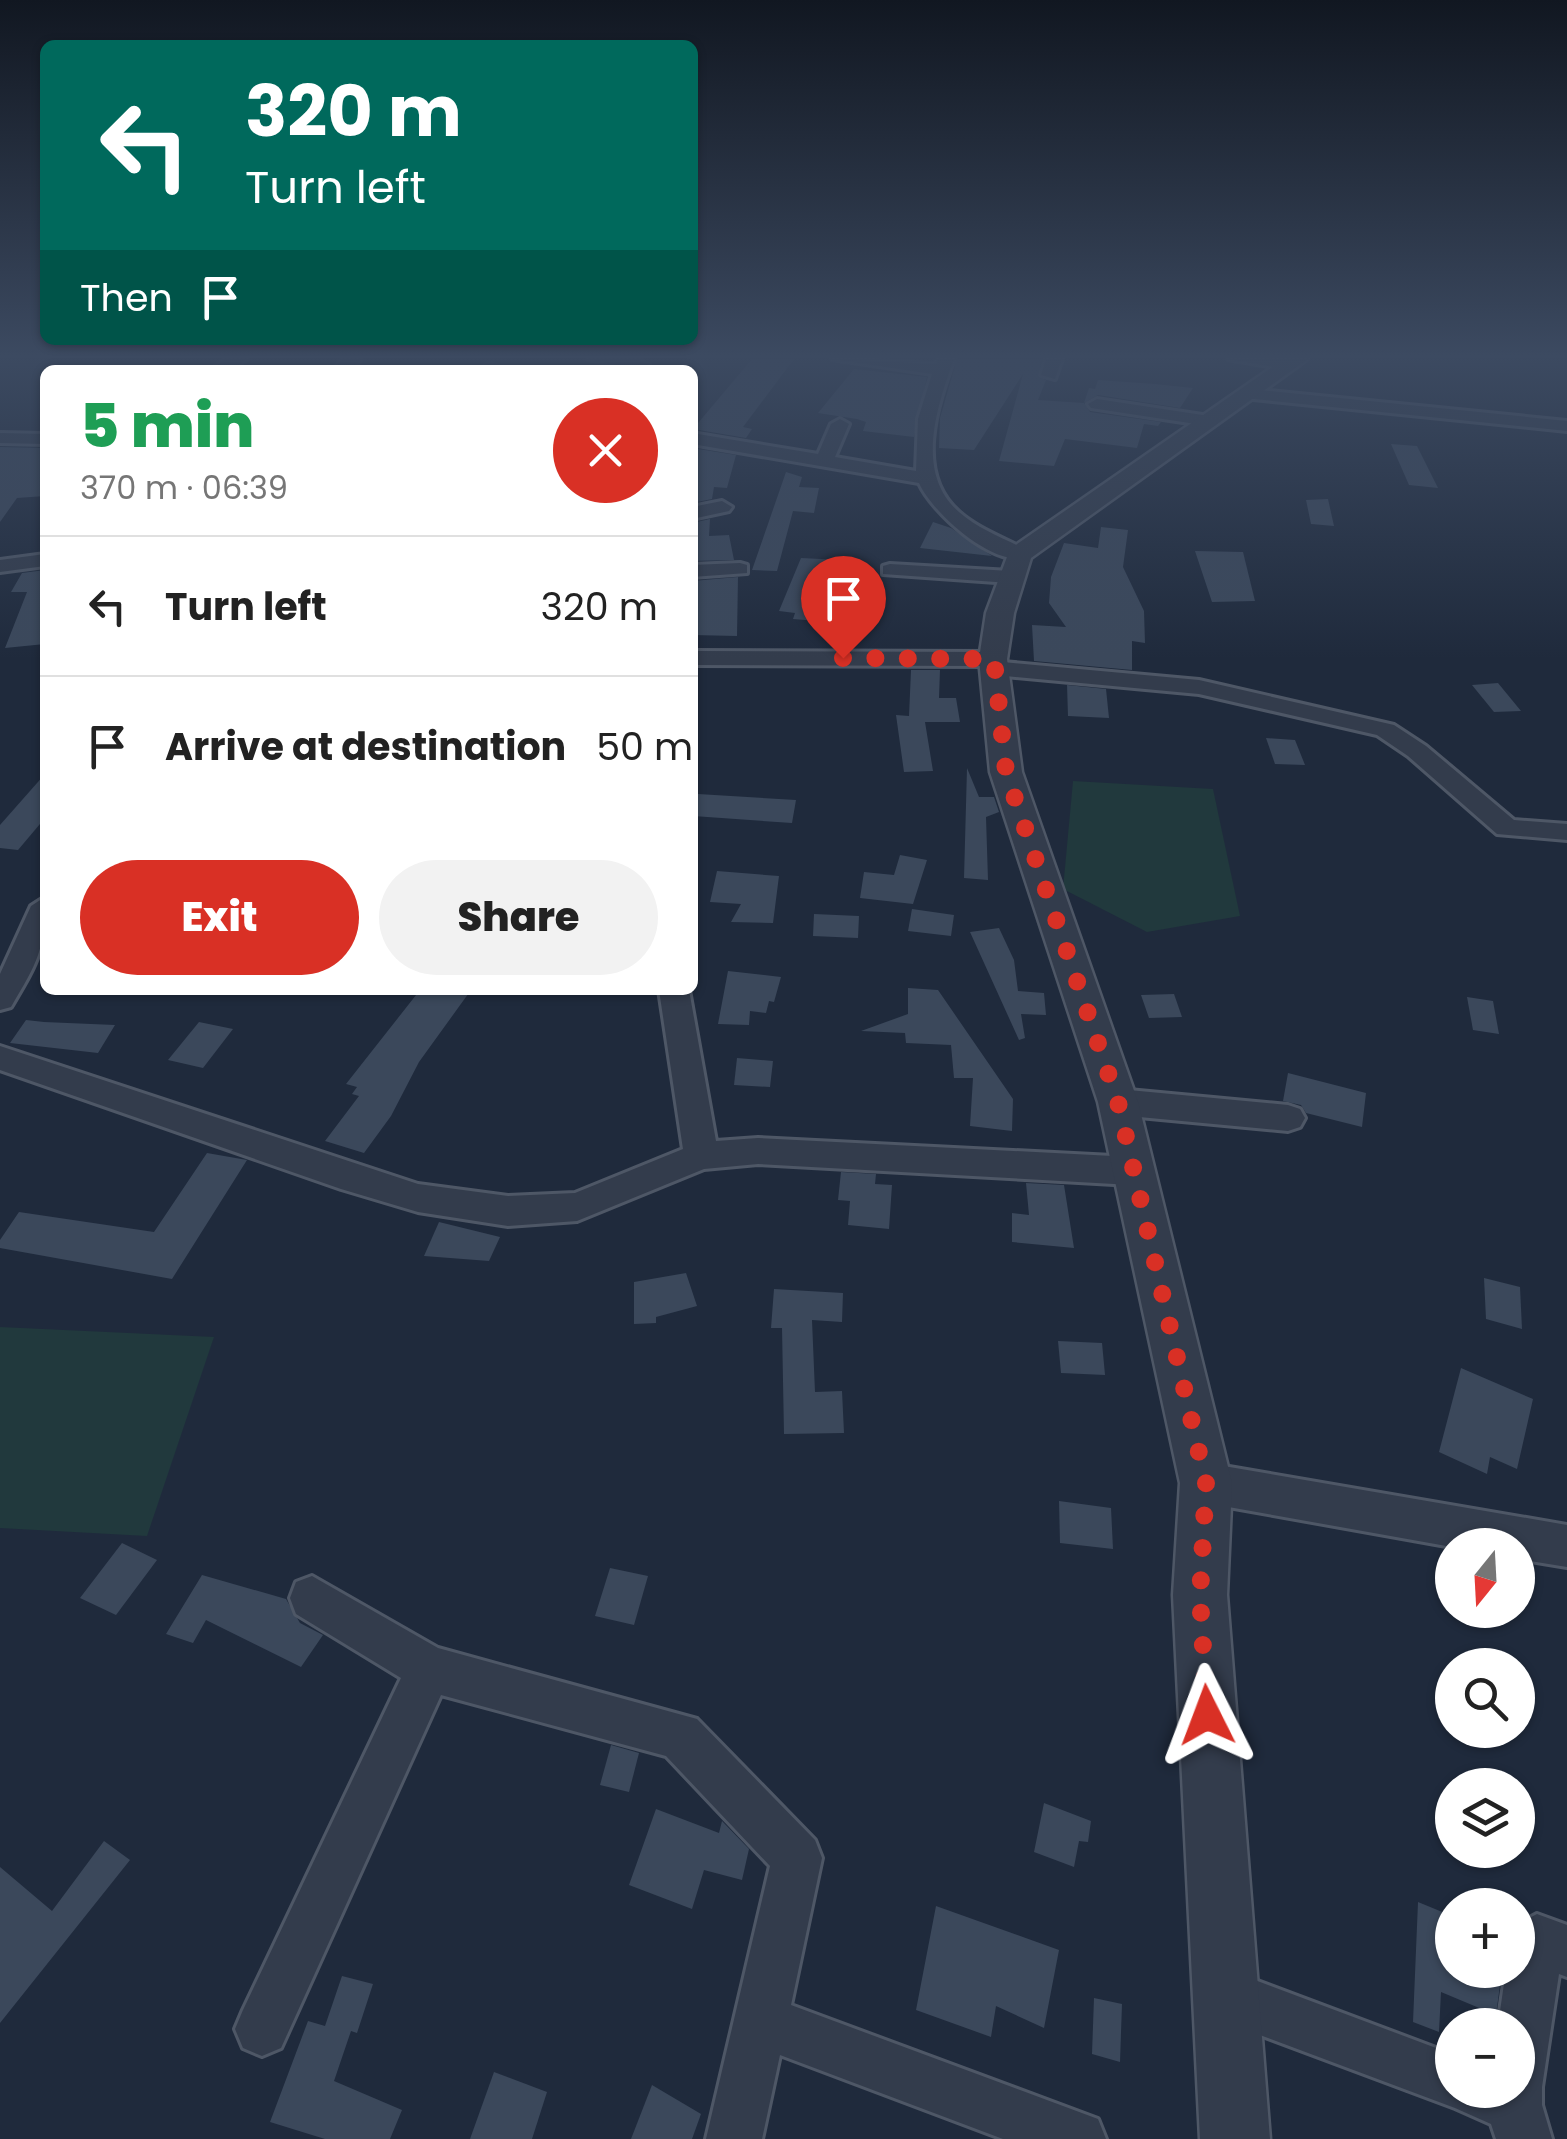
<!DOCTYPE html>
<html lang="en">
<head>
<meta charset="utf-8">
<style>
	body { margin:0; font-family:Poppins,sans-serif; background:#f2f2f2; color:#222; height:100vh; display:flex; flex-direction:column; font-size:38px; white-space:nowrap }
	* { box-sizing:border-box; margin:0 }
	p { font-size:32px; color:#767676 }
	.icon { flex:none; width:55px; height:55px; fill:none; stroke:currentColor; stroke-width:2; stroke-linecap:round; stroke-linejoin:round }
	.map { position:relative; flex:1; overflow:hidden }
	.drawer { position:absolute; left:40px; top:365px; width:658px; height:630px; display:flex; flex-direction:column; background:#fff; border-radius:15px; box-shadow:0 2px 8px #0004 }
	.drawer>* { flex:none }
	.guide { position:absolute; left:40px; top:40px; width:658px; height:305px; border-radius:15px; box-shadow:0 2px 8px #0004; background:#00695c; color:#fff; overflow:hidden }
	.needle { width:65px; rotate:198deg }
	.controls { position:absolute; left:1435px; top:1528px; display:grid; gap:20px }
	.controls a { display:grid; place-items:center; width:100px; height:100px; border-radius:50%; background:#fff; box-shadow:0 2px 8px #0004; font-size:50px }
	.pin { position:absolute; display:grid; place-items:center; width:85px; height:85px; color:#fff; margin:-102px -42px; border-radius:50% 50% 50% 0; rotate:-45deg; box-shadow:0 0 10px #0007 }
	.pin .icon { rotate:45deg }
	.me { position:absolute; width:110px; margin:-55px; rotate:357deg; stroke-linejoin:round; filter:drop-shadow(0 0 8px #0008) }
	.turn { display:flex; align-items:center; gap:35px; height:210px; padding:0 40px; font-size:45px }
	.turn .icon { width:130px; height:130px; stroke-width:2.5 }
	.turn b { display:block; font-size:70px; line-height:85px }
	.then { display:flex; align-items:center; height:95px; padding:0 40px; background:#0003; gap:20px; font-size:38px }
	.round { display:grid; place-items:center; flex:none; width:105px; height:105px; border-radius:52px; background:#f2f2f2 }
	.headline { display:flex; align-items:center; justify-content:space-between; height:170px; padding:0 40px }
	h1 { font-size:60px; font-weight:800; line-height:75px; color:#1e9e55 }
	.cta { display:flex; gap:20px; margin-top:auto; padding:20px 40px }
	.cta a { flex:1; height:115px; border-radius:60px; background:#d93025; color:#fff; font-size:40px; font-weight:800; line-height:115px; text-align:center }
	.cta a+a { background:#f2f2f2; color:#222 }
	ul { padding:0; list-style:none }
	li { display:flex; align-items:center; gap:30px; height:140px; padding:0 40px; border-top:2px solid #e0e0e0 }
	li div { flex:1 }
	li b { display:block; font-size:38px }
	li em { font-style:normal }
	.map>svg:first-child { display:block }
</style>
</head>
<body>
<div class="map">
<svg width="1567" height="2139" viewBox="0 0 1567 2139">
	<rect width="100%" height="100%" fill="#1f2a3c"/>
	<g fill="#21393d">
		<polygon points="1073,781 1213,789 1240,916 1147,932 1063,889"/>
		<polygon points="0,1327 214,1337 147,1536 0,1528"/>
	</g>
	<g fill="#3b485b">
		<polygon points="752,359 794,359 743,427 752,429 746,438 693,429"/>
		<polygon points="957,359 1042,359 1038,377 1046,380 1038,400 1084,403 1090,412 1161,422 1158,426 1144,424 1137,448 1065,439 1054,466 999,461 1023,374 974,450 939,448 940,418"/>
		<polygon points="854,369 927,377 914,437 863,431 866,422 857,419 818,413"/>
		<polygon points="1098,380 1155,384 1193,388 1180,408 1098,395 1084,403 1089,388 1095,389"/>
		<polygon points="1391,444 1417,446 1438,488 1409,485"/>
		<polygon points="0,447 45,448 45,496 17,498 0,522"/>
		<polygon points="692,448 736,455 727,488 714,487 712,499 692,503"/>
		<polygon points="786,472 802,477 799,487 819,488 814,513 793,511 777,571 752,570"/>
		<polygon points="1328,499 1334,526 1311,524 1306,500"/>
		<polygon points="710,519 709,536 729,535 734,560 692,561 692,523"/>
		<polygon points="933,522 951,528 992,556 920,548"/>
		<polygon points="1101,527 1128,530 1123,567 1144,611 1145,643 1132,641 1132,670 1034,661 1032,625 1066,627 1049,603 1051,577 1064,543 1098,548"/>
		<polygon points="1195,551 1243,552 1255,601 1212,602"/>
		<polygon points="801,558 842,560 829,622 793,619 795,613 779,611"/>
		<polygon points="45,570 45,644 5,648 27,592 11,592 22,573"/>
		<polygon points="738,577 737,636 692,635 692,581"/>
		<polygon points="911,670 940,670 939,698 956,698 960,722 925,722 933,771 904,772 896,715 909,716"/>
		<polygon points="1498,683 1521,711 1494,712 1472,685"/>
		<polygon points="1067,685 1106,689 1109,718 1068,716"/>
		<polygon points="1266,738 1295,740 1305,765 1275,764"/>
		<polygon points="967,768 979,797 994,797 999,812 986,817 988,880 964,878"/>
		<polygon points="45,774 45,818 18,850 0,848 0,825"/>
		<polygon points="698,794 796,800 792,823 693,816"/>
		<polygon points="900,855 927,860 913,904 860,898 864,872 894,875"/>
		<polygon points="717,871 779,876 773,923 731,922 741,904 710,902"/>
		<polygon points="912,909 954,915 951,936 908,931"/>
		<polygon points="814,914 859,916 858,938 813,936"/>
		<polygon points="999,928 1014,960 1018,991 1044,993 1046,1015 1021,1014 1025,1038 1019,1040 970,932"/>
		<polygon points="728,971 781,977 774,1002 769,1001 766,1013 750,1011 749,1025 718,1024"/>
		<polygon points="908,988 938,990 1013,1099 1012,1131 970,1126 973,1078 954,1078 951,1045 906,1043 905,1033 861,1031 908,1014"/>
		<polygon points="420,990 471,990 419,1062 391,1116 364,1153 325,1141 359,1096 352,1094 357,1087 346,1084"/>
		<polygon points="1174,994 1182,1017 1149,1018 1141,995"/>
		<polygon points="1467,997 1493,1001 1499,1034 1473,1030"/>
		<polygon points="26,1020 44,1022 115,1025 98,1053 10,1043"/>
		<polygon points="199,1022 233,1029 203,1068 168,1060"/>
		<polygon points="737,1058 773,1061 770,1087 734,1085"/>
		<polygon points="1288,1073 1366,1093 1362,1127 1306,1113 1301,1105 1283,1101"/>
		<polygon points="207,1153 247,1160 172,1279 0,1248 0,1240 19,1212 154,1232"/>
		<polygon points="841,1172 876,1174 875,1184 892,1185 889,1229 848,1225 850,1201 838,1200"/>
		<polygon points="1026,1183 1064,1185 1074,1248 1012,1242 1012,1213 1029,1215"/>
		<polygon points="439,1222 500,1237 489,1261 424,1256"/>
		<polygon points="686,1273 697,1306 656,1317 656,1323 634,1324 634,1282"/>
		<polygon points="1484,1278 1520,1287 1522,1329 1486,1319"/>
		<polygon points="774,1289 843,1293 842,1322 812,1320 815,1392 842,1391 844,1433 784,1434 782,1328 771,1328"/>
		<polygon points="1058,1341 1102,1343 1105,1375 1061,1373"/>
		<polygon points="1461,1368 1533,1399 1517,1469 1490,1457 1487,1474 1439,1452"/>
		<polygon points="1059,1501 1111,1508 1113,1549 1060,1543"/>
		<polygon points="122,1543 157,1560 116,1615 80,1598"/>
		<polygon points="610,1568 648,1576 634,1625 595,1616"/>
		<polygon points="202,1575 286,1599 300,1623 323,1635 301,1667 206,1620 193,1643 166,1634"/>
		<polygon points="611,1745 639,1753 629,1792 600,1785"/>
		<polygon points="1044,1803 1091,1821 1088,1842 1079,1841 1074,1867 1034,1852"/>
		<polygon points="656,1809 719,1833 722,1821 749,1849 742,1880 704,1870 692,1909 629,1885"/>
		<polygon points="104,1841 130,1860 0,2023 0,1867 52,1911"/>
		<polygon points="1418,1902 1452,1916 1452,1970 1502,1970 1496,2015 1441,1992 1439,2032 1413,2022"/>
		<polygon points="936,1906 1059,1950 1044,2028 996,2006 991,2037 916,2010"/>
		<polygon points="342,1976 373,1984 357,2033 351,2031 334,2081 402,2110 390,2139 325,2139 270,2122 308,2021 325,2026"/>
		<polygon points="1094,1998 1122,2004 1120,2062 1092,2054"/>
		<polygon points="494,2072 547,2092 532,2139 470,2139"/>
		<polygon points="652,2085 701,2114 692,2139 631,2139"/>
	</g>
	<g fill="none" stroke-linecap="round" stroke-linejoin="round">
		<g stroke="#4e5766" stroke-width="6">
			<g id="minor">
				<polygon points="226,359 247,359 231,370 210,370"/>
				<polygon points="343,359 361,359 351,370 333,370"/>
				<polygon points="588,359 636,359 649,365 641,370"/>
				<path d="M832,359l104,5 2,-5h16c-17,47 -40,114 5,153 19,17 45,26 67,38v8c-35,8 -94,-46 -107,-75l-227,-39v-11l126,21 13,-30 9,-5 9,5 -14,33 81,14 2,-52 14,-45z"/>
				<polygon points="1046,359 1062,359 1055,379 1041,375"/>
				<polygon points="1228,359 1284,359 1298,365 1290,370"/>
				<polygon points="488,364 498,366 500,370 480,369"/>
				<polygon points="1250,389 1567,421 1567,431 1244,398 1241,394"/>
				<polygon points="1097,399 1209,416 1218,421 1209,426 1091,408 1088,404"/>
				<polygon points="0,433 45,434 45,444 0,443"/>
				<polygon points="722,501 732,507 729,511 692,519 692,507"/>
				<polygon points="45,554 45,566 0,572 0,560"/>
				<polygon points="740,563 747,565 747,573 692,577 692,565"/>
				<polygon points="890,564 1010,571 1021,577 1010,583 883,574 883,566"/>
				<polygon points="692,651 993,652 1001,654 1003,662 1199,680 1394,725 1426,746 1514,820 1567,824 1567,840 1497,834 1408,756 1377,735 1199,694 995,675 987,673 985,666 692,665"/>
				<path d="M45,897c0,54 -7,64 -34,110l-11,3v-36l31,-68z"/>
				<polygon points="659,990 689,990 716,1141 758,1138 1132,1157 1144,1161 1149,1171 1144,1181 1132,1185 758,1164 704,1169 577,1221 508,1226 418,1212 341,1189 0,1070 0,1046 418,1184 508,1196 575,1193 683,1149"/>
				<polygon points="1118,1089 1288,1105 1300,1109 1305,1118 1300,1127 1288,1131 1118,1115 1106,1111 1101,1102 1106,1093"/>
				<polygon points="1206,1463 1567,1525 1567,1567 1518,1559 1518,1545 1452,1547 1206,1503 1191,1497 1185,1483 1191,1469"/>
				<polygon points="312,1576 438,1648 697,1719 815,1840 822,1858 791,2005 1098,2119 1106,2139 1003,2139 780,2055 762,2139 706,2139 770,1866 666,1756 441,1695 281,2048 262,2056 243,2048 235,2029 243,2010 401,1678 296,1614 290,1598 296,1582"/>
				<polygon points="1537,1914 1567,1925 1567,1977 1559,1974 1542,2087 1542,2105 1552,2139 1496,2139 1491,2124 1455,2108 1204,2014 1196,1995 1204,1976 1223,1968 1452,2054 1452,2090 1518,2090 1518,2025 1498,2025 1506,1970 1518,1970 1518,1924"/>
			</g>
		</g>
		<g stroke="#4e5766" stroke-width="5">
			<polygon id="tertiary" points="1284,359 1308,359 1031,558 1014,613 1007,659 1022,772 1138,1102 1232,1483 1227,1595 1270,2139 1200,2139 1173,1595 1180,1483 1098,1102 990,772 979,659 986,613 1010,549"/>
		</g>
		<use href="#minor" fill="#333c4c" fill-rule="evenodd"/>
		<use href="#tertiary" fill="#333c4c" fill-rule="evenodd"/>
	</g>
	<linearGradient id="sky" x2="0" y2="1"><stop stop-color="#111721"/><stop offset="0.54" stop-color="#3c4a61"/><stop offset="1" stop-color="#3c4a61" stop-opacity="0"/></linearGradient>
	<rect width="1567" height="659" fill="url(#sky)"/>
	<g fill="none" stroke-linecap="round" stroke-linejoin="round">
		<polyline stroke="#d93025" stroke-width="18" stroke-dasharray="0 32.4" points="843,658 994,659 1006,772 1118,1102 1206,1483 1200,1596 1207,1715"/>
	</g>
</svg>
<div class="controls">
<a><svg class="needle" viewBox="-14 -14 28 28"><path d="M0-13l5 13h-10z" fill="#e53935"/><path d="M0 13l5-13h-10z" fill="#767676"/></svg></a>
<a><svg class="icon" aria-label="search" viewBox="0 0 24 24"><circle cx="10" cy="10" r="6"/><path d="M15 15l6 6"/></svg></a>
<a><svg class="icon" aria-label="layers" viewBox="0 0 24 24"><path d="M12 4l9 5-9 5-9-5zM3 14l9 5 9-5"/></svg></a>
<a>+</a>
<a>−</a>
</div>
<div class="pin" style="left:843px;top:658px;background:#d93025"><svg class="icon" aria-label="arrive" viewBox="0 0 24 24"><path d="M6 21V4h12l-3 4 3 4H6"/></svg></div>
<svg class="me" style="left:1207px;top:1715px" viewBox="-20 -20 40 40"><path d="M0-17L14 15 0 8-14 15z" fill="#d93025" stroke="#fff" stroke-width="4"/></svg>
<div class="guide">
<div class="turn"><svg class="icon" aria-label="left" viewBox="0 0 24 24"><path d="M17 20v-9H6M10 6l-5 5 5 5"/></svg><div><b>320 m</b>Turn left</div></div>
<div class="then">Then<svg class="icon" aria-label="arrive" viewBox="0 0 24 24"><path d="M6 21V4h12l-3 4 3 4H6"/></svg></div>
</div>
<section class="drawer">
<div class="headline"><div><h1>5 min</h1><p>370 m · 06:39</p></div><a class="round" style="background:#d93025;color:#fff"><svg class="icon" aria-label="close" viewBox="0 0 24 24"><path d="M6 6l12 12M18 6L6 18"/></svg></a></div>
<ul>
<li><svg class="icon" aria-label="left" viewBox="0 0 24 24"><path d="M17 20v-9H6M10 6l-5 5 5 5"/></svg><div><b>Turn left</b></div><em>320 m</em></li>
<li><svg class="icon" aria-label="arrive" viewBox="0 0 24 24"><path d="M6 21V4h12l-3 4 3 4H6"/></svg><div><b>Arrive at destination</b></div><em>50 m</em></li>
</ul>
<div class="cta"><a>Exit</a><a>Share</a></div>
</section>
</div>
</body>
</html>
